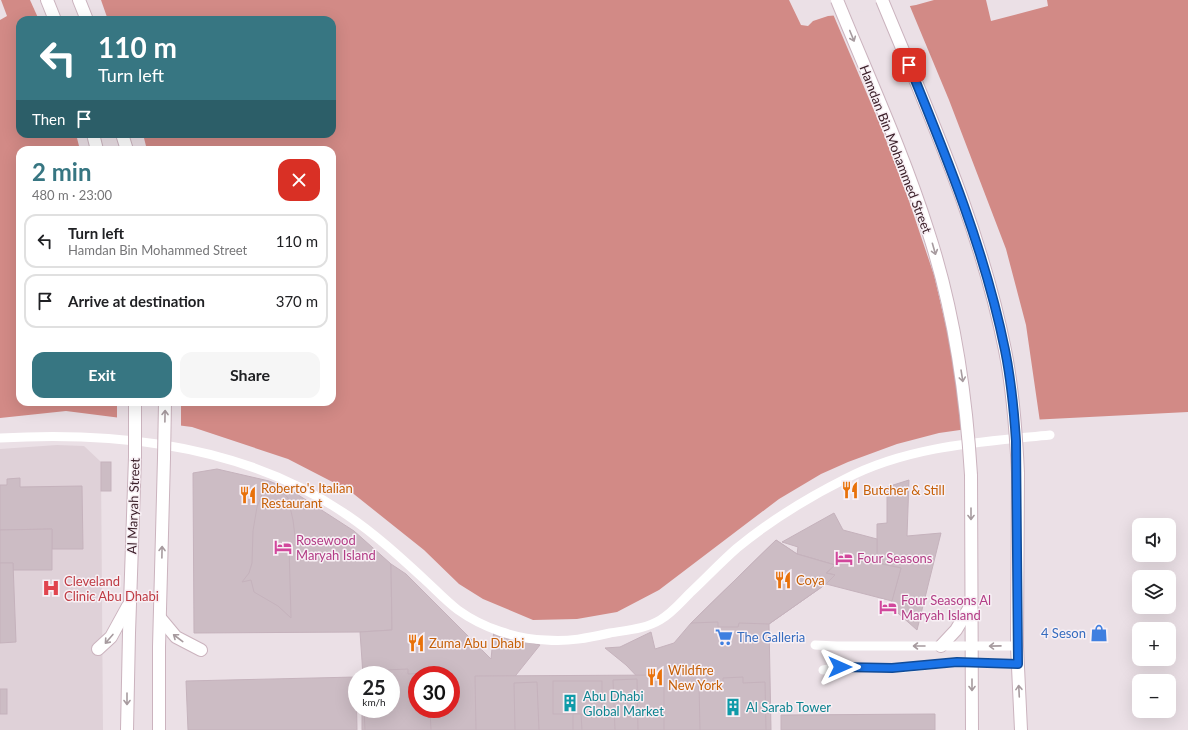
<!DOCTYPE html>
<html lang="en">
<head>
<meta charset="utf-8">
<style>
	body { margin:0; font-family:Lato,sans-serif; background:#f6f6f6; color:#202124; height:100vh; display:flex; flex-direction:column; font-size:15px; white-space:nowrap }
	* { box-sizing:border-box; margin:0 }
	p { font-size:13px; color:#757577 }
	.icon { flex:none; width:22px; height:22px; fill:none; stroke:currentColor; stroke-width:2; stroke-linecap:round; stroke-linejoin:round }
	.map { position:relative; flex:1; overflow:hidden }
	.drawer { position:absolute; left:16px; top:146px; width:320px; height:260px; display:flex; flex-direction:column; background:#fff; border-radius:12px; box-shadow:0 4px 16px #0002 }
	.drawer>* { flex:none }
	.guide { position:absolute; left:16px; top:16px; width:320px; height:122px; border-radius:12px; box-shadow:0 4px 16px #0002; background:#377682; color:#fff; overflow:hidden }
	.buttons { position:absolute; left:1132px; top:518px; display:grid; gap:8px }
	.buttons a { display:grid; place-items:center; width:44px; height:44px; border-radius:8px; background:#fff; box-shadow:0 4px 16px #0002; font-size:20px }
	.speed { position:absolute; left:348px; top:666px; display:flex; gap:8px; font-size:20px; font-weight:700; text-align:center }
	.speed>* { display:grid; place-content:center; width:52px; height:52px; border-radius:50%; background:#fff; box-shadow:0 4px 16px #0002; line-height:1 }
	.speed small { font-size:10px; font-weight:400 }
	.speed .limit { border:6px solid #d22; background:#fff; color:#111 }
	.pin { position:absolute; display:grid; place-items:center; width:34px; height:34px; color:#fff; margin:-17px; border-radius:8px; box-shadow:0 2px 6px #0006 }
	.me { position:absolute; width:44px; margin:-22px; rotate:90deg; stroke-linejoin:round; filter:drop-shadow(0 0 3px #0008) }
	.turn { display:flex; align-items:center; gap:14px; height:84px; padding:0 16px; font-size:18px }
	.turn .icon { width:52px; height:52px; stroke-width:2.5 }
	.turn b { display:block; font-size:28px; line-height:34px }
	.then { display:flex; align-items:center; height:38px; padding:0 16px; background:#0003; gap:8px; font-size:15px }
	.round { display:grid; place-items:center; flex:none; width:42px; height:42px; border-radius:12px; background:#f6f6f6 }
	.summary { display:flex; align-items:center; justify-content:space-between; height:68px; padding:0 16px }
	h1 { font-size:24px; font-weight:700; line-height:30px; color:#377682 }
	.button { display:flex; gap:8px; margin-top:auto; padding:8px 16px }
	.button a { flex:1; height:46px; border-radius:12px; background:#377682; color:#fff; font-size:16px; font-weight:700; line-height:46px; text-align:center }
	.button a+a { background:#f6f6f6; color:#202124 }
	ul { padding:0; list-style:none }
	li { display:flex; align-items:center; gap:12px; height:54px; margin:0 8px 6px; padding:0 8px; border:2px solid #e0e0e0; border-radius:12px }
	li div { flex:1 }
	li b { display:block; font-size:15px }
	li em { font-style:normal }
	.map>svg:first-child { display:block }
</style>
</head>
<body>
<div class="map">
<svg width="1188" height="730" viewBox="0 0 1188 730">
	<rect width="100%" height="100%" fill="#ebe0e6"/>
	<polygon fill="#dfd1d8" points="57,445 84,446 101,462 103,730 0,730 0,449"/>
	<path fill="#d28a86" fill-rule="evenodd" d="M1,0h788l12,25 7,1 5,-5 15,-5 47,-4 41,-7 18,-5h52l5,21 57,-15 -1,-6h141v412l-158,8 -91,13 -42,11 -49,18 -27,12 -42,25 -120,91 -42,22 -40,7 -44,1 -50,-21 -24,-15 -35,-34 -74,-59 -62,-32 -96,-32 -126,-16 -66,7v-398l7,-4zM20,20h312v114h-312zM20,150h312v252h-312z"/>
	<g fill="#ebe0e6">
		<polygon points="30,0 101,0 108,20 39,20"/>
		<polygon points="909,4 949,100 1006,249 1026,325 1040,422 962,431 952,352 934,275 909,201 881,127 833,14 875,10"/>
		<polygon points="76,134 143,134 147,150 80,150"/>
		<polygon points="117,402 181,402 181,428 117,420"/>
	</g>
	<g fill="#ccbcc4" stroke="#c5b2bc" fill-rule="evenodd">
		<rect x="101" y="462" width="10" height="29"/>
		<polygon points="217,469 269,481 289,489 354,531 391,564 392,630 360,632 194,633 193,473"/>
		<polygon points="20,478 20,487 82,486 83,549 52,549 52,529 0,530 0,485 7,485 7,479"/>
		<polygon points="909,480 907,536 941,533 917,630 890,606 901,568 877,563 877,524 887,523 887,487"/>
		<polygon points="270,486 278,487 288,498 293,520 296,545 289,545 291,618 278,606 254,592 251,580 242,582 249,573 252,563 253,531 257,507 264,489"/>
		<polygon points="834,513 843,530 877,539 877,563 901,568 892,601 826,584 835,575 826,573 835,565 797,554 798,547 782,542"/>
		<polygon points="52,529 52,570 13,570 13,563 0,563 0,530"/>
		<polygon points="776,540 797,554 835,565 826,573 835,575 826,584 769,624 771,730 638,730 637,703 650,703 649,689 626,665 605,648 620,647 651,632 655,649 674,643 691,623"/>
		<polygon points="776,540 797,554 835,565 826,573 835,575 826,584 769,624 739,623 738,627 718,627 718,622 691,623"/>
		<polygon points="0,563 13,563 16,642 0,643"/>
		<path d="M391,564l15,10 85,85 3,-30 29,12 17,4 -36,45 1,17h10v23h-153v-21h29v-34h-28l-3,-43 32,-2zM417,675h34v34h-34z"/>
		<polygon points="408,669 408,674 429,673 429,675 417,675 417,709 430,709 431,730 365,730 364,709 391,709 391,675 386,675 385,670"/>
		<polygon points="664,675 664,730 476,730 475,676"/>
		<polygon points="356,677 357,730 188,730 186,681"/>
		<polygon points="743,677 743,683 765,682 766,730 700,730 699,684 723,684 723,678"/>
		<polygon points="637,679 638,730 615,730 613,680"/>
		<rect x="553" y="681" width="49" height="33"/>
		<polygon points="537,682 539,730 515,730 514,683"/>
		<rect x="0" y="689" width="7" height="25"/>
		<polygon points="573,714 581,714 582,730 573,730"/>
		<polygon points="935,714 935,730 781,730 781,715"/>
	</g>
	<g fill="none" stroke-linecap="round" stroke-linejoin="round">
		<g stroke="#cbb3be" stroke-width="14">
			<g id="secondary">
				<polyline points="47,0 55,20"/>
				<polyline points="79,0 87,20"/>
				<polyline points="93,134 97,150"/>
				<polyline points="122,134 127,150"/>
				<polyline points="1018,473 1017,646 1021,730"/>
				<polyline points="971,475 972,730"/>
				<polyline points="161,619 176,637 201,650"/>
				<polyline points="941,646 956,630 971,605"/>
				<polyline points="98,649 111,637 128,606"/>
				<polyline points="127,730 129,633 135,457"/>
				<polyline points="159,730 159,647 164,458"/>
			</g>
		</g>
		<g stroke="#fff" stroke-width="9">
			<path d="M0,438c120,-7 246,7 347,77 28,19 52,41 77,64 11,10 22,22 34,31 25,18 58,29 88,30 22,2 42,-2 64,-7 17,-3 35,-4 50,-13 12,-7 21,-18 30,-27 16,-15 31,-31 47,-45 33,-27 70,-50 108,-69 63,-33 136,-37 205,-44"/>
			<polyline points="815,645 837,646 1017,646"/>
			<polyline points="823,670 840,667 904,668 957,662 1018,664"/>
		</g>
		<use href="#secondary" stroke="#fff" stroke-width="12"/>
		<g stroke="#cbb3be" stroke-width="14" stroke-linecap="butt">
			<g id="secondary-bridge">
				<path d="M837,0c31,76 66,152 91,231 26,79 38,161 43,244"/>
				<path d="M882,0c47,114 99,228 123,350 8,40 11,82 13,123"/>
				<polyline points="135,402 135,457"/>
				<polyline points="164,458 165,402"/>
			</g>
		</g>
		<use href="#secondary-bridge" stroke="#fff" stroke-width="12"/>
	</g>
	<defs><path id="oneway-shaft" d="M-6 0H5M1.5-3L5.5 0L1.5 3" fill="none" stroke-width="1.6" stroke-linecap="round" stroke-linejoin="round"/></defs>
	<g stroke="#a79b9f">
		<use href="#oneway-shaft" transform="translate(852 36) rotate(68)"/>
		<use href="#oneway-shaft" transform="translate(934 249) rotate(74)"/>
		<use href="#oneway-shaft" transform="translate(962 376) rotate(81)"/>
		<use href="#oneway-shaft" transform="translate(165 416) rotate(-89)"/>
		<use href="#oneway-shaft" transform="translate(971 514) rotate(90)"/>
		<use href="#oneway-shaft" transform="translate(162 552) rotate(-89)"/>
		<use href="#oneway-shaft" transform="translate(178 638) rotate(-143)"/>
		<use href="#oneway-shaft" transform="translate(109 639) rotate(131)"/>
		<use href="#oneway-shaft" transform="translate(919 646) rotate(-180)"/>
		<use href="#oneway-shaft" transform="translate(995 646) rotate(179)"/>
		<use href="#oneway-shaft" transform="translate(972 685) rotate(90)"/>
		<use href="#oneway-shaft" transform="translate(1019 691) rotate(-93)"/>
		<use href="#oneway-shaft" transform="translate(127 699) rotate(90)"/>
	</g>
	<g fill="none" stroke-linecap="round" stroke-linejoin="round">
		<g stroke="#114b97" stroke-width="10">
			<path id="route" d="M840,667l52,1 65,-6 61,2 -2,-223c-2,-31 -5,-61 -11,-91 -20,-99 -58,-192 -96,-285"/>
		</g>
		<use href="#route" stroke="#1a73e8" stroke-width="7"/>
	</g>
	<defs>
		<g id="restaurant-bare" transform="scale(1.38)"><path d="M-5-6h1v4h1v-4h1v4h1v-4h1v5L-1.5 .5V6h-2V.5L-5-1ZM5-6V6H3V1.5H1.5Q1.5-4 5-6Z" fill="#e8710a" stroke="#f8f0f5" stroke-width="2.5" paint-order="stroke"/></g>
		<g id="hotel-bare" transform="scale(1.38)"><path d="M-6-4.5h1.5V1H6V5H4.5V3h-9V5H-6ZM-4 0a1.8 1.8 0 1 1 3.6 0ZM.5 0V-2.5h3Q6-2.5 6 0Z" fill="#d1479c" stroke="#f8f0f5" stroke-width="2.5" paint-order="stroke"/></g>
		<g id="hospital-bare" transform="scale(1.38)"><path d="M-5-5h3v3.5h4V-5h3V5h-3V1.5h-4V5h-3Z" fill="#e0444e" stroke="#f8f0f5" stroke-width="2.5" paint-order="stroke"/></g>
		<g id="shop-bare" transform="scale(1.38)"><path d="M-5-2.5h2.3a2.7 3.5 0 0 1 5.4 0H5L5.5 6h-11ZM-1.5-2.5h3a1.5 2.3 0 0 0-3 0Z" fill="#3f7fe0" stroke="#f8f0f5" stroke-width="2.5" paint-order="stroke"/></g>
		<g id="supermarket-bare" transform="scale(1.38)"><path d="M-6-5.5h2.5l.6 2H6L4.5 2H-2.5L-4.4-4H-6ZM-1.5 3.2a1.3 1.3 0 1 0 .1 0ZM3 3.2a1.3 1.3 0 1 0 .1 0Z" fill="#3f7fe0" stroke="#f8f0f5" stroke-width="2.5" paint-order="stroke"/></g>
		<g id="building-bare" transform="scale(1.38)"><path d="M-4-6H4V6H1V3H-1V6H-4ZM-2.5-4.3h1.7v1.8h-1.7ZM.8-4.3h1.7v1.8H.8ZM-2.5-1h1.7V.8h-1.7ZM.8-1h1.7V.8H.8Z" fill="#0f9aa8" stroke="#f8f0f5" stroke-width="2.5" paint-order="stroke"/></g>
	</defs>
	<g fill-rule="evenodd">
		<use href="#restaurant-bare" x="850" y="490"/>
		<use href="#restaurant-bare" x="248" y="495"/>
		<use href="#hotel-bare" x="283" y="547"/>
		<use href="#hotel-bare" x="844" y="558"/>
		<use href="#restaurant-bare" x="783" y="580"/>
		<use href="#hospital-bare" x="51" y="588"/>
		<use href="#hotel-bare" x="888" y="607"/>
		<use href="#shop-bare" x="1099" y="633"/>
		<use href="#supermarket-bare" x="724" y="637"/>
		<use href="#restaurant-bare" x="416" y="643"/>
		<use href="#restaurant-bare" x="655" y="677"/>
		<use href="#building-bare" x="570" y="703"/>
		<use href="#building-bare" x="733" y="707"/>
	</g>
	<g text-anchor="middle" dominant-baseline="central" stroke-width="3" stroke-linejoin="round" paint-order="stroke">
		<g font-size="13" fill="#3c202a" stroke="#f8f0f5">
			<text transform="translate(896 149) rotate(69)">Hamdan Bin Mohammed Street</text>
			<text transform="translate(133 506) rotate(-88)">Al Maryah Street</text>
		</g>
		<g font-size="13" fill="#c56008" stroke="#f8f0f5" text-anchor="start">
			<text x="261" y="488">Roberto's Italian<tspan x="261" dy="15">Restaurant</tspan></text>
			<text x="863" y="490">Butcher &amp; Still</text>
			<text x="796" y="580">Coya</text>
			<text x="429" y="643">Zuma Abu Dhabi</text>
			<text x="668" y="670">Wildfire<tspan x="668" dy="15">New York</tspan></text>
		</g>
		<g font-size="13" fill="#b23c85" stroke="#f8f0f5" text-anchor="start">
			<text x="296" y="540">Rosewood<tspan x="296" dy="15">Maryah Island</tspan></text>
			<text x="857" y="558">Four Seasons</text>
			<text x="901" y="600">Four Seasons Al<tspan x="901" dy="15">Maryah Island</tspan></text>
		</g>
		<g font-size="13" fill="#be3a42" stroke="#f8f0f5" text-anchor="start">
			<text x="64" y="581">Cleveland<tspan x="64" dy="15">Clinic Abu Dhabi</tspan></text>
		</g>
		<g font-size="13" fill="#366cbe" stroke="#f8f0f5" text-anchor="end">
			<text x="1086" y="633">4 Seson</text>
			<text x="737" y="637" text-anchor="start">The Galleria</text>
		</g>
		<g font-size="13" fill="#0d838f" stroke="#f8f0f5" text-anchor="start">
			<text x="583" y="696">Abu Dhabi<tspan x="583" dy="15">Global Market</tspan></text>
			<text x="746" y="707">Al Sarab Tower</text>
		</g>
	</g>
</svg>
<div class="buttons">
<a><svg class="icon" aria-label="sound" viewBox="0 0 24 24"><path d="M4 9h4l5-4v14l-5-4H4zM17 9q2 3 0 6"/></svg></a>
<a><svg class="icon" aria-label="layers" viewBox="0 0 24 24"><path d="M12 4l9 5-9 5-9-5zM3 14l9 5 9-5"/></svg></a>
<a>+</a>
<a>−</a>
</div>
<div class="speed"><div>25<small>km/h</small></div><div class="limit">30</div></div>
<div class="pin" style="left:909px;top:65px;background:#d93025"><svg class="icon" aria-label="arrive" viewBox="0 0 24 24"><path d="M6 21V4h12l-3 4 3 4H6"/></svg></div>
<svg class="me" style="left:840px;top:667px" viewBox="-20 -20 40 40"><path d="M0-17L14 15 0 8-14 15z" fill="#1a73e8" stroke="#fff" stroke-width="4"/></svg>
<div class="guide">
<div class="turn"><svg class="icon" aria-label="left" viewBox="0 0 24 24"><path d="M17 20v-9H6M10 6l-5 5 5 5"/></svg><div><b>110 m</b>Turn left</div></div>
<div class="then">Then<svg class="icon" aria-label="arrive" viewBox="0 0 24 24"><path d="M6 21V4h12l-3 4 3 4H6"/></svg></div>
</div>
<section class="drawer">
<div class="summary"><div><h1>2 min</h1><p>480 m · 23:00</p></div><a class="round" style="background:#d93025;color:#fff"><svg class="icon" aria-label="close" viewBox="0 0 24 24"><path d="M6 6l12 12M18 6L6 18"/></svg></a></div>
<ul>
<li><svg class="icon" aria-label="left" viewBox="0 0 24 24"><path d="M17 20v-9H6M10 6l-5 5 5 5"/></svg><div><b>Turn left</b><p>Hamdan Bin Mohammed Street</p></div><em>110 m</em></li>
<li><svg class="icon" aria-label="arrive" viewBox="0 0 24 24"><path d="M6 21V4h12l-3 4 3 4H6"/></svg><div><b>Arrive at destination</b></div><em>370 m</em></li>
</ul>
<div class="button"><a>Exit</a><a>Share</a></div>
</section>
</div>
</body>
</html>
